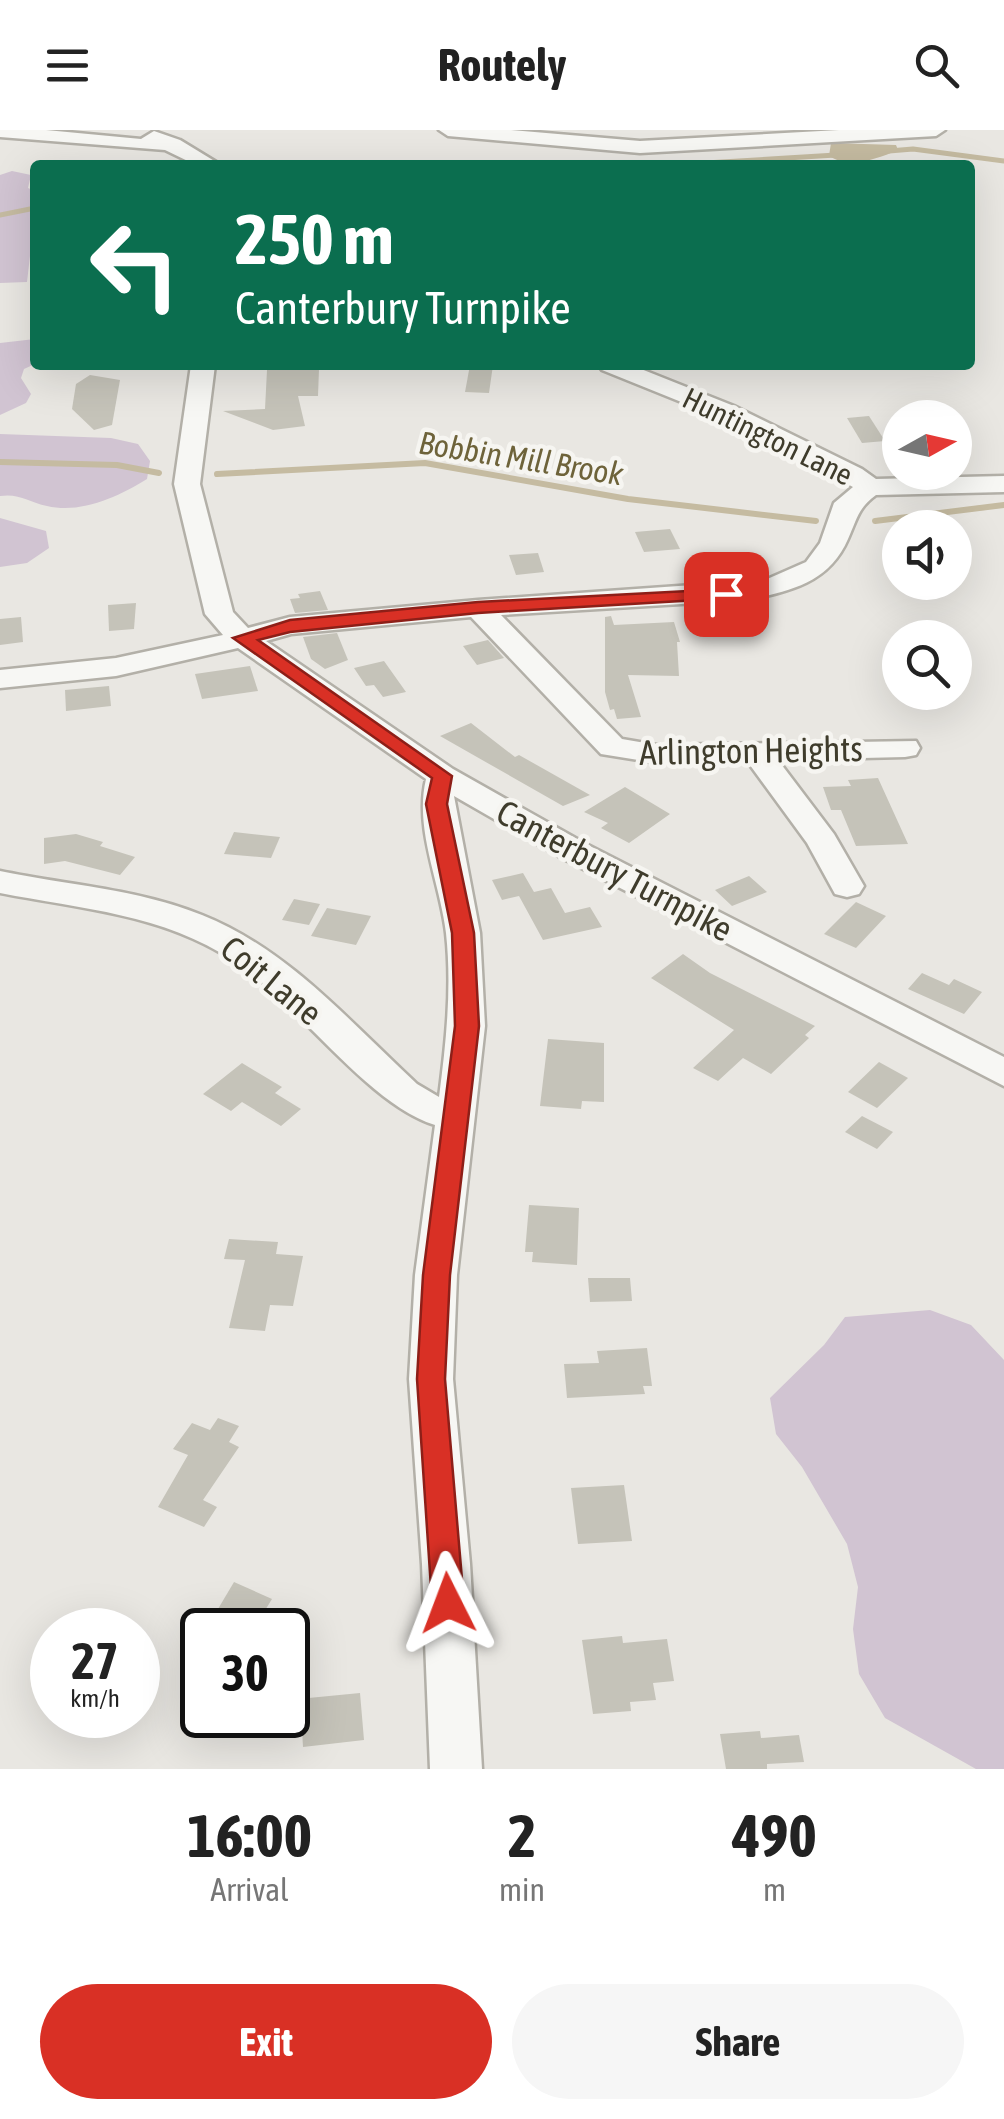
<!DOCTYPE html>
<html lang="en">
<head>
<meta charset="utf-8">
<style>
	body { margin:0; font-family:"Asap Condensed",sans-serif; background:#f6f6f6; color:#222; height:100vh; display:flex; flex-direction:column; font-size:38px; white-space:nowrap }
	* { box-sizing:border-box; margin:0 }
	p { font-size:32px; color:#767676 }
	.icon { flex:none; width:55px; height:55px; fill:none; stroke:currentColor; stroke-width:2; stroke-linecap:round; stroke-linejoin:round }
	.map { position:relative; height:1639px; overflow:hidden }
	.details { display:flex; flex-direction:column; background:#fff; flex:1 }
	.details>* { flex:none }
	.banner { position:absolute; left:30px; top:30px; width:945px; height:210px; border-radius:10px; box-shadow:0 10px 40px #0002; background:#0b6e4f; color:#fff; overflow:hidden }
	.needle { width:65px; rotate:82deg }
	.tools { position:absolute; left:882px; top:270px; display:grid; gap:20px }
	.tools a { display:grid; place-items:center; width:90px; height:90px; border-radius:50%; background:#fff; box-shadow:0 10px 40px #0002; font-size:50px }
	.speed { position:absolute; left:30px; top:1478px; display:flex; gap:20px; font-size:50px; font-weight:700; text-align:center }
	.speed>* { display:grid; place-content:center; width:130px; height:130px; border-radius:50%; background:#fff; box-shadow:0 10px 40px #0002; line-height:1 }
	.speed small { font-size:25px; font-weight:400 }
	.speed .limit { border:5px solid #111; border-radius:15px; background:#fff; color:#111 }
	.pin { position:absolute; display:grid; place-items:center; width:85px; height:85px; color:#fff; margin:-42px; border-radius:20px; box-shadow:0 5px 15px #0006 }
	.me { position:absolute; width:110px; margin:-55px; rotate:357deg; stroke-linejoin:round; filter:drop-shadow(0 0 8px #0008) }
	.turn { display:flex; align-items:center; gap:35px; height:210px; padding:0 40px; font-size:45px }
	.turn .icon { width:130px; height:130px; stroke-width:2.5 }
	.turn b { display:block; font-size:70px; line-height:85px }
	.eta { display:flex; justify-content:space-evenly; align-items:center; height:170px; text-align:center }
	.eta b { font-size:60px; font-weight:700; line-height:70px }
	.button { display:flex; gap:20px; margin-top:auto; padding:20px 40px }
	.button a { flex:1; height:115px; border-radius:60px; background:#d93025; color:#fff; font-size:40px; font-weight:700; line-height:115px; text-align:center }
	.button a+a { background:#f6f6f6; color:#222 }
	header { display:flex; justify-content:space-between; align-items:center; height:130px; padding:0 40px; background:#fff; font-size:45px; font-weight:700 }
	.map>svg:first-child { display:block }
</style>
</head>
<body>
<header><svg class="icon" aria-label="menu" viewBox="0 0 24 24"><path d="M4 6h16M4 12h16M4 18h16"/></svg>Routely<svg class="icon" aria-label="search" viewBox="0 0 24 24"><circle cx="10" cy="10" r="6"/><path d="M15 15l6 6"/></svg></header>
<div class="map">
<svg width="1004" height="1639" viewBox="0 0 1004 1639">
	<rect width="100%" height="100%" fill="#e9e7e2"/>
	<g fill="#d1c4d2">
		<polygon points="12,41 31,45 28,58 35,61 35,125 30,126 27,152 0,153 0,45"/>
		<polygon points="35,209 35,234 24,239 21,248 31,264 26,273 0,285 0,213"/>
		<path d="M0,304l111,4 27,6 12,17 -3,18c-29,18 -66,35 -100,27 -18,-4 -28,-13 -47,-10z"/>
		<polygon points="0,388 46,401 49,418 27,433 0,437"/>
		<polygon points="930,1180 971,1195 1004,1230 1004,1639 976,1639 885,1588 859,1544 853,1499 858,1457 847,1414 802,1337 776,1304 770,1268 824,1215 845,1187"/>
	</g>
	<path fill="#c5bba1" d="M831,13l65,2 2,5c-21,9 -49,19 -69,6z"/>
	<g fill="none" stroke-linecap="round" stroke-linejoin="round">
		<g stroke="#c5bba1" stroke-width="5">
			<polyline points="889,21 913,19 1004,31"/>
			<polyline points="672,35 836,25"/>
			<polyline points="0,85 35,78"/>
		</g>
		<g stroke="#c5bba1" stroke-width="6">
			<polyline points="0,332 117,335 159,343"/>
			<polyline points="217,344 425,333 628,369 816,391"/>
			<polyline points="875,391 1004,375"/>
		</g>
	</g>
	<g fill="#c5c3b9">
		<polygon points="470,235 493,235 489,263 465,262"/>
		<polygon points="319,239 318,266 298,266 305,296 273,300 223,281 265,279 267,240"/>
		<polygon points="90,245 120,250 112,295 94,300 72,279 76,254"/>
		<polygon points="869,286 885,311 862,313 847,288"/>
		<polygon points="670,399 680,419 644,422 635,402"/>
		<polygon points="538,423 544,442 516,445 509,425"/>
		<polygon points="320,461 328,480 295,483 290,469 300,468 298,464"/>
		<polygon points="136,473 134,499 109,501 108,475"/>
		<polygon points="611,486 614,495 674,492 680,512 677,512 679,546 628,545 641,587 617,589 614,579 610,580 605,562 605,487"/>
		<polygon points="21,487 23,512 0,515 0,489"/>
		<polygon points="337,503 348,530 325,539 311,529 303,507"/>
		<polygon points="488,510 504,528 477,535 463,516"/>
		<polygon points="384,531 406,562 383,567 374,555 366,556 354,538"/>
		<polygon points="250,536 258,561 202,569 195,544"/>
		<polygon points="109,556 111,576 66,581 65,560"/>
		<polygon points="471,593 515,627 519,625 590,665 563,676 440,606"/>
		<polygon points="878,648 908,714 856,716 841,680 831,680 823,657 851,656 848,650"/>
		<polygon points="625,657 670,684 629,713 601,698 608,693 584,682"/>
		<polygon points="234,702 280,707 271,728 224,724"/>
		<polygon points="76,704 103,712 100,716 135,727 120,745 65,731 44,734 44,708"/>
		<polygon points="523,743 534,762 551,758 565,783 590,777 602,797 543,810 519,766 502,770 492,750"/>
		<polygon points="749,746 767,762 732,776 715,760"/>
		<polygon points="294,769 320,774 309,795 282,790"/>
		<polygon points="856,772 886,786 856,818 824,804"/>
		<polygon points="327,778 371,786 356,815 311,806"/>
		<polygon points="683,824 710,843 815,896 805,905 809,908 771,944 743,928 718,951 693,938 734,900 651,848"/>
		<polygon points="922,843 949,855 954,849 982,862 964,884 908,859"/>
		<polygon points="548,909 604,913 604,972 582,971 581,979 540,976"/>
		<polygon points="879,932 908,948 877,978 848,962"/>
		<polygon points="242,933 282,957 275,963 301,979 281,996 242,972 231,981 203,964"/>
		<polygon points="862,986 893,1002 877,1019 845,1002"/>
		<polygon points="529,1075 579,1078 577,1135 532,1132 533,1122 525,1122"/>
		<polygon points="229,1109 278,1112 276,1124 303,1126 293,1176 270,1175 265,1201 229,1198 245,1130 224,1129"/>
		<polygon points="588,1148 630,1148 632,1171 590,1172"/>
		<polygon points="647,1218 652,1256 643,1256 645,1264 567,1268 564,1234 599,1233 597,1221"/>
		<polygon points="218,1288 239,1296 229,1312 239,1317 203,1370 217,1377 204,1397 158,1377 188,1325 173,1319 192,1293 210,1300"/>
		<polygon points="624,1355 632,1411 578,1414 571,1358"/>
		<polygon points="234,1452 272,1469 253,1500 215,1484"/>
		<polygon points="622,1506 623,1513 667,1509 674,1551 653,1553 656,1570 630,1572 631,1581 593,1584 582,1510"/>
		<polygon points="360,1563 364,1610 303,1617 302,1600 288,1601 288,1570"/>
		<polygon points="760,1601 761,1608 799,1605 804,1632 767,1634 767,1639 726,1639 720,1604"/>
	</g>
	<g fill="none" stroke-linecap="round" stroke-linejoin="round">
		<g stroke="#b3b0a8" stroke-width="5">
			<g id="minor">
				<polygon points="0,0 46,0 141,9 154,1 180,10 221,35 196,35 165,20 0,7"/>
				<polygon points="439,0 511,0 640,11 839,0 945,0 936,6 640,23 448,6"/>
				<path d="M191,235h24l-15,119 33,128 15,16 42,-11 188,-17 287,-20 41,-18 14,-19 14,-40 19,-16 -137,-71 -114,-46 -4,-5h33l103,41 128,63 14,10 128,-3v16l-128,3c-18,13 -19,24 -28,44 -19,44 -58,52 -101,61l-246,15 121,124 35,6 259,-4 4,7 -4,7 -11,2 -127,3 56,74 30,52 -5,8 -12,3 -12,-3 -28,-51 -60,-82 -90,2 -56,-9 -130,-137 -180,17 -25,7 187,128 133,75 418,213v29l-442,-228 -108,-62 26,137 5,93 -28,249 -4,104 17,185 12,205h-52l-8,-205 -13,-185 6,-104 20,-150c-68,-21 -136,-121 -201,-164 -71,-47 -152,-52 -234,-68v-22c67,14 138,18 202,44 86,34 149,108 215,169l22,13c7,-54 13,-109 7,-164 -6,-51 -32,-104 -20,-154l-188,-131 -122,28 -116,12v-18l116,-12 107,-23 -18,-21 -31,-130z"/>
			</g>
		</g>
		<use href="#minor" fill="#f7f7f4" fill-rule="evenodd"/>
	</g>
	<polygon fill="#d93025" stroke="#8d1f18" stroke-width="2.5" points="726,459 735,464 732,468 478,483 290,502 258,510 452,646 447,674 474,803 479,896 450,1145 445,1249 464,1473 459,1483 448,1487 437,1483 432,1473 417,1249 423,1145 455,896 452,803 426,674 432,648 233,508 290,490 478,472"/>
	<g text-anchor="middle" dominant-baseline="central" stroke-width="9" stroke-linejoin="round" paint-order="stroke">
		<g font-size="30" fill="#3f3c2c" stroke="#f6f5f1">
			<text transform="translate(768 306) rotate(26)">Huntington Lane</text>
		</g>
		<g font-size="32" font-style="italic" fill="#6e633a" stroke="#f6f5f1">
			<text transform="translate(521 328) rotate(9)">Bobbin Mill Brook</text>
		</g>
		<g font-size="35" fill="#3f3c2c" stroke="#f6f5f1">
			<text transform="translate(751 620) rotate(-1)">Arlington Heights</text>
			<text transform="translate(615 740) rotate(28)">Canterbury Turnpike</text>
			<text transform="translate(272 850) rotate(39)">Coit Lane</text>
		</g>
	</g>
</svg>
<div class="tools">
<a><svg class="needle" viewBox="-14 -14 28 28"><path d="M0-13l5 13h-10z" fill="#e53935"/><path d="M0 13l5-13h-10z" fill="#767676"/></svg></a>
<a><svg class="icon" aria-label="sound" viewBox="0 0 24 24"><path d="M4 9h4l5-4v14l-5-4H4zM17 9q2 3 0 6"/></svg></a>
<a><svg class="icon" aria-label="search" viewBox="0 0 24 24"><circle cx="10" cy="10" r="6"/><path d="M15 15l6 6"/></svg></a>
</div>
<div class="speed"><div>27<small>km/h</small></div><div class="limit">30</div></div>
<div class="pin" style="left:726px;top:464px;background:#d93025"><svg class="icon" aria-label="arrive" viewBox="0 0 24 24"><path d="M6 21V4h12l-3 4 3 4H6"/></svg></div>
<svg class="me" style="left:448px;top:1473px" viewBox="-20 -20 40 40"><path d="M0-17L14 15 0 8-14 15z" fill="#d93025" stroke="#fff" stroke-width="4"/></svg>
<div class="banner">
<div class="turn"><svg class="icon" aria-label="left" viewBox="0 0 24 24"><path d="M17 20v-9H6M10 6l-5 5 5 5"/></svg><div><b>250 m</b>Canterbury Turnpike</div></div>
</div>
</div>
<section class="details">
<div class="eta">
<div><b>16:00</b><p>Arrival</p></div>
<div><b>2</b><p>min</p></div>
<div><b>490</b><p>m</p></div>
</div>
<div class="button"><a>Exit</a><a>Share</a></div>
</section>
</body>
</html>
